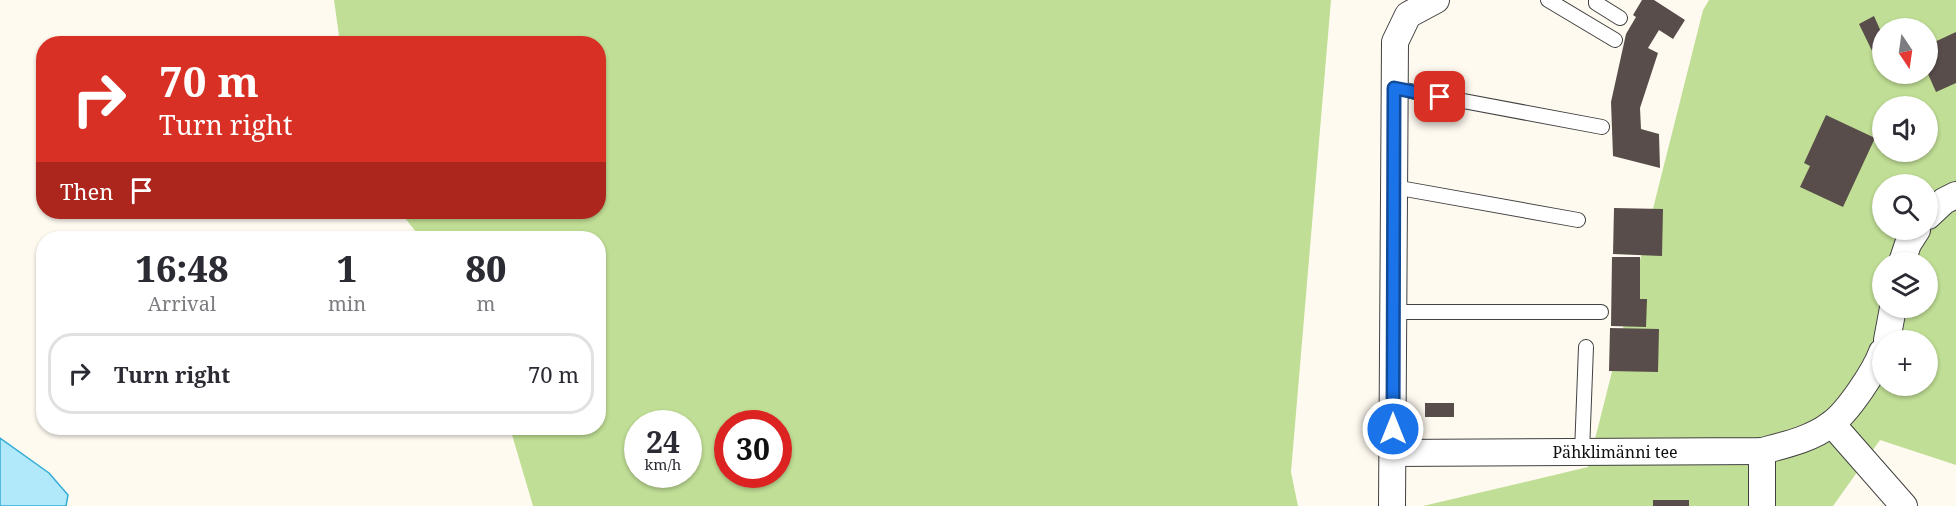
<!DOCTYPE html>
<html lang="en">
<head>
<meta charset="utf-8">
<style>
	body { margin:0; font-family:"Noto Serif",serif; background:#f2f2f3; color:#2b2b33; height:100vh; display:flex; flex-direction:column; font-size:22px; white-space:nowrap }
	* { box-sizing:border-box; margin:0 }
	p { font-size:20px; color:#7c7c81 }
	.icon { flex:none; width:33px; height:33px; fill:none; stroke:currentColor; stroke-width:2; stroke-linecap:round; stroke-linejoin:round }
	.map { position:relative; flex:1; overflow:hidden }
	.drawer { position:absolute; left:36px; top:231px; width:570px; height:204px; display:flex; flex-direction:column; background:#fff; border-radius:24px; box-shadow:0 2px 4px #0004 }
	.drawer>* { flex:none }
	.guide { position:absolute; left:36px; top:36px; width:570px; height:183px; border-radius:24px; box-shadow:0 2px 4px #0004; background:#d93025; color:#fff; overflow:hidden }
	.needle { width:39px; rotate:167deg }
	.buttons { position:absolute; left:1872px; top:18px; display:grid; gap:12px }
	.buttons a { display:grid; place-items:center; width:66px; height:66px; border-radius:50%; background:#fff; box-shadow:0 2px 4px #0004; font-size:30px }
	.speed { position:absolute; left:624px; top:410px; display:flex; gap:12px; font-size:30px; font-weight:700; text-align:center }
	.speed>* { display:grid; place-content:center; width:78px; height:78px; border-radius:50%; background:#fff; box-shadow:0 2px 4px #0004; line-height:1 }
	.speed small { font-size:15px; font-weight:400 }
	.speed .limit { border:9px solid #d22; background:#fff; color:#111 }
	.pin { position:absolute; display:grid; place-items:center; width:51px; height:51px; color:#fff; margin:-26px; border-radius:12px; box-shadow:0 3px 9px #0006 }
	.me { position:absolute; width:66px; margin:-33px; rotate:0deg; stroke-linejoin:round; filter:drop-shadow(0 0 4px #0008) }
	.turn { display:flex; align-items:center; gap:21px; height:126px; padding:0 24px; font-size:27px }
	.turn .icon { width:78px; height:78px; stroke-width:2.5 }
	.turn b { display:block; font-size:42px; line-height:51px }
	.then { display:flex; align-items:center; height:57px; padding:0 24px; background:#0003; gap:12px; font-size:22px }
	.eta { display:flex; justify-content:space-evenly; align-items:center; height:102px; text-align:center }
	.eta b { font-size:36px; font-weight:800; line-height:42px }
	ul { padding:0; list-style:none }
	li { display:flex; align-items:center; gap:18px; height:81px; margin:0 12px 9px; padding:0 12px; border:3px solid #e1e1e2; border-radius:24px }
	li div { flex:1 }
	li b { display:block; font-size:22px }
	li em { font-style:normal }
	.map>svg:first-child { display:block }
</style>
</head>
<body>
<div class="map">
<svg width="1956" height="506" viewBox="0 0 1956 506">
	<rect width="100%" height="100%" fill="#fffaf0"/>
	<g fill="#c0de95" fill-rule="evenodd">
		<path d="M334,0h997l-40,472 7,34h-765l-23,-78h88v-190h-177l-21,-26h198v-168l-258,-1zM638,423h50v51h-50zM728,423h50v51h-50z"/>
		<path d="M1709,0h247v465l-76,-25 -47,66h-410l165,-39 115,-457zM1882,28h46v46h-46zM1882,106h46v46h-46zM1882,184h46v46h-46zM1882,262h46v46h-46zM1882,340h46v46h-46z"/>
	</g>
	<polygon fill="#b1e9fa" stroke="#33acd6" stroke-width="1.5" points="0,438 49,473 68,495 66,506 0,506"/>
	<g fill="#584d4a">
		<polygon points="1642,0 1654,0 1685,20 1673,39 1659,30 1648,48 1658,53 1640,108 1641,129 1659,134 1660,168 1613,156 1611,102 1626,34 1636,17 1633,15"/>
		<polygon points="1874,16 1882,34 1882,53 1875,57 1859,24"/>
		<polygon points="1956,32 1956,83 1936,92 1928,74 1928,45"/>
		<polygon points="1826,115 1875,138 1843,207 1800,187 1810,166 1804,163"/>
		<polygon points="1614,208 1663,209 1662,256 1613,254"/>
		<polygon points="1612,257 1640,257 1640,299 1647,299 1646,327 1611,326"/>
		<polygon points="1610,328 1659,329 1658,372 1609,371"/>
		<rect x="1425" y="403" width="29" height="14"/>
		<rect x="1653" y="500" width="36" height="6"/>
	</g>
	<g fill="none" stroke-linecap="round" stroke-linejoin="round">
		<g stroke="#414141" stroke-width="16">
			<g id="service">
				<polyline points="1548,0 1615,40"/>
				<polyline points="1596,0 1596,3 1620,18"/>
				<polyline points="1394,88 1602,127"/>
				<polyline points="1394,187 1578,220"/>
				<polyline points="1393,312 1601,312"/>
				<polyline points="1582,452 1586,347"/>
			</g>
		</g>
		<g stroke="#414141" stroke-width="28">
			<g id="minor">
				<polyline points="1928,216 1944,201 1956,195"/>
				<polyline points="1902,262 1908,244 1917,230"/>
				<polyline points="1887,340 1893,308"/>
				<polyline points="1832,424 1904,506"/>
				<path d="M1393,453l369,-2c23,-6 50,-12 69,-27 17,-12 44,-53 51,-72"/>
				<polyline points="1392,506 1395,42 1408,15 1436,0"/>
				<polyline points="1762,506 1762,451"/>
			</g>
		</g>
		<use href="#service" stroke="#fff" stroke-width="14"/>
		<use href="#minor" stroke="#fff" stroke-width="26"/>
	</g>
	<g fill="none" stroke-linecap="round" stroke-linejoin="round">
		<g stroke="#114b97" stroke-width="15">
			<polyline id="route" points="1393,429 1394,88 1440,97"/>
		</g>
		<use href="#route" stroke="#1a73e8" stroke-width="10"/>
	</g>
	<g text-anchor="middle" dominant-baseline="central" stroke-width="6" stroke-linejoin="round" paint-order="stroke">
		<g font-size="16" fill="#0e0e0e" stroke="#fff">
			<text x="1615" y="452">Pähklimänni tee</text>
		</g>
	</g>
</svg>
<div class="buttons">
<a><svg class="needle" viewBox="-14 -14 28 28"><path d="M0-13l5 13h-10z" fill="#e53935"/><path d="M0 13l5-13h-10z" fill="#7c7c81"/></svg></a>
<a><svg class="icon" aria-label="sound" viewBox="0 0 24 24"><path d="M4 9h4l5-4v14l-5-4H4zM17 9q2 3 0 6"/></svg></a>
<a><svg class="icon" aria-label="search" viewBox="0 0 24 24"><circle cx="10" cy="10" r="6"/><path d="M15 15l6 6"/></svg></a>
<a><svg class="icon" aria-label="layers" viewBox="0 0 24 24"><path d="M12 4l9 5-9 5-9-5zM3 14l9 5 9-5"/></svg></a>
<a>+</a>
</div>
<div class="speed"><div>24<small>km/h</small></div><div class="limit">30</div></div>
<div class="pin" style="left:1440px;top:97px;background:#d93025"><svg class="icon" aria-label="arrive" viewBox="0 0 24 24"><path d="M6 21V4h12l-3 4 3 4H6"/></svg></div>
<svg class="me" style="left:1393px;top:429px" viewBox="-20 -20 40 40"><circle r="17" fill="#1a73e8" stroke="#fff" stroke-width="3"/><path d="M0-11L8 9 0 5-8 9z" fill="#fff"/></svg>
<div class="guide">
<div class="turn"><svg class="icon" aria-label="right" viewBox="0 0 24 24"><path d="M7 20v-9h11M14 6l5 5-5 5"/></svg><div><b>70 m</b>Turn right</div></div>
<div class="then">Then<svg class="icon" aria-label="arrive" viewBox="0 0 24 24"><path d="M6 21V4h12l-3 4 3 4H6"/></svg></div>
</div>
<section class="drawer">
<div class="eta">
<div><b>16:48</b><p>Arrival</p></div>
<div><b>1</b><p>min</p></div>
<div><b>80</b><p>m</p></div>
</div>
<ul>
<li><svg class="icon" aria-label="right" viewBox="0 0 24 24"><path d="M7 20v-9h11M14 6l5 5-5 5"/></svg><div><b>Turn right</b></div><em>70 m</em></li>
</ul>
</section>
</div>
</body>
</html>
